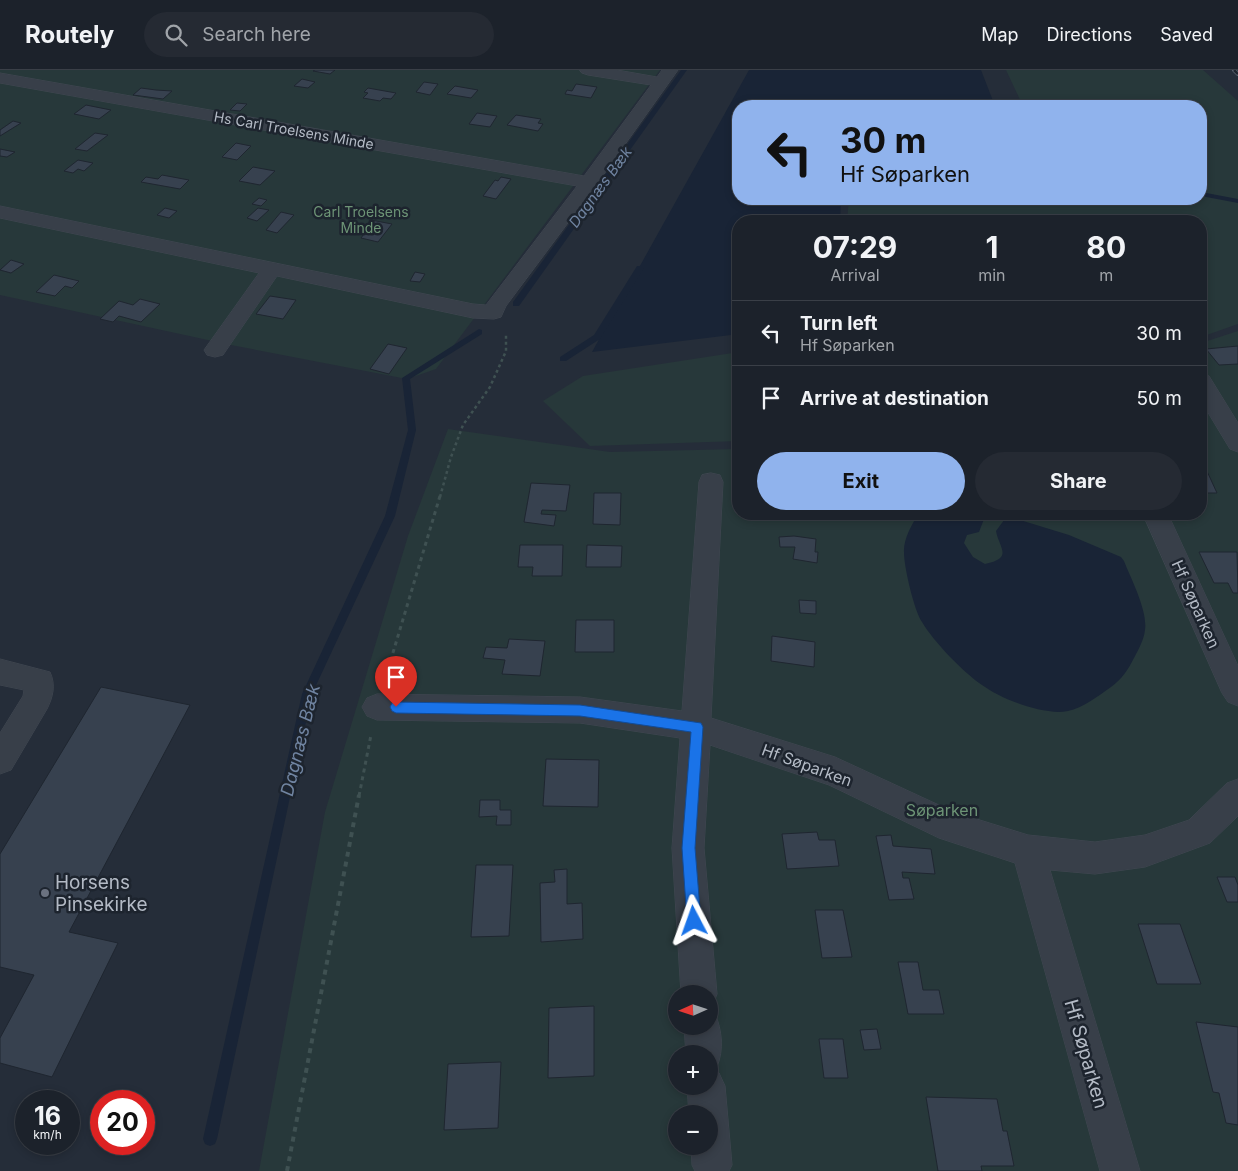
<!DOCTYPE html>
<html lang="en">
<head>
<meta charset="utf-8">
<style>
	body { margin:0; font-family:Inter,sans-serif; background:#252a33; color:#f1f3f6; height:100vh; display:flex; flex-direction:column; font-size:19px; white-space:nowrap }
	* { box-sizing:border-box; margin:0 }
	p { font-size:16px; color:#a0a4a9 }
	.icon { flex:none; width:28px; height:28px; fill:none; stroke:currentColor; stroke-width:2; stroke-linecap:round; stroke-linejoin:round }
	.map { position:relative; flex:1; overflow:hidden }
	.drawer { position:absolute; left:732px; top:145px; width:475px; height:305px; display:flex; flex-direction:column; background:#1c222b; border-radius:20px; box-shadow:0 2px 8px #0003,0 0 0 1px #3a3f47 }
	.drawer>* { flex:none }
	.hud { position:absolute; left:732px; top:30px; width:475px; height:105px; border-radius:20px; box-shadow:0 2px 8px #0003,0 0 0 1px #3a3f47; background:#90b3ed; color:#111; overflow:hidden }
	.needle { width:32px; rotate:267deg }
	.buttons { position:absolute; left:668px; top:915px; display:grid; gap:10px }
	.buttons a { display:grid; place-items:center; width:50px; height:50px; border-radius:50%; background:#1c222b; box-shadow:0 2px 8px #0003,0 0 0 1px #3a3f47; font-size:25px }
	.speed { position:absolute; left:15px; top:1020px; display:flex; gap:10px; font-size:25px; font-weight:700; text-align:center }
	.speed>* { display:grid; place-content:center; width:65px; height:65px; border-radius:50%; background:#1c222b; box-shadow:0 2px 8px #0003,0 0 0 1px #3a3f47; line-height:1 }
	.speed small { font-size:12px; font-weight:400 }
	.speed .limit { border:8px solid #d22; background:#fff; color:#111 }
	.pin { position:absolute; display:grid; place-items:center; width:42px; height:42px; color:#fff; margin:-51px -21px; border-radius:50% 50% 50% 0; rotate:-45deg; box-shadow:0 0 5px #0007 }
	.pin .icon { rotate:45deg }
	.me { position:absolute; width:55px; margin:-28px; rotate:356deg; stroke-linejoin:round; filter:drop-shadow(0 0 4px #0008) }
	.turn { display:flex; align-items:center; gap:18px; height:105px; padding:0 25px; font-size:22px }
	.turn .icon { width:65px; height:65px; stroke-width:2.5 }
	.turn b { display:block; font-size:35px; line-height:42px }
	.eta { display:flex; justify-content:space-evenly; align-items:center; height:85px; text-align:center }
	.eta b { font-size:30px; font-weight:700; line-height:35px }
	.cta { display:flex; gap:10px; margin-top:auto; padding:10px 25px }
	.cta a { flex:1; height:58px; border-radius:30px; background:#90b3ed; color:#111; font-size:20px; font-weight:700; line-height:58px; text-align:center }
	.cta a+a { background:#252a33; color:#f1f3f6 }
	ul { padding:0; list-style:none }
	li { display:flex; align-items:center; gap:15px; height:65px; padding:0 25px; border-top:1px solid #3a3f47 }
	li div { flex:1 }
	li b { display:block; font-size:19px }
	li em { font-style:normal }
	header { display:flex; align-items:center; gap:30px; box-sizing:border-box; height:70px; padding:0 25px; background:#1c222b; border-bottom:1px solid #3a3f47 }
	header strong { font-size:24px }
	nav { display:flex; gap:28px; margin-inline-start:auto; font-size:18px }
	.search { width:350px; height:45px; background:#252a33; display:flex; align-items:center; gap:12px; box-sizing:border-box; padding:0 18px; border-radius:28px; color:#a0a4a9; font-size:19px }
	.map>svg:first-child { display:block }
</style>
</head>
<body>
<header>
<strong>Routely</strong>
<div class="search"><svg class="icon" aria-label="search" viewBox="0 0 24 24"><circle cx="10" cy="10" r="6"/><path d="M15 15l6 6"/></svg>Search here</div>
<nav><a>Map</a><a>Directions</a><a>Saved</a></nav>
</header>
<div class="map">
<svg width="1238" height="1101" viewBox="0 0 1238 1101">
	<rect width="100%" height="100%" fill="#252d39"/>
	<g fill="#27383a" fill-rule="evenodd">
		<polygon points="0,0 660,0 436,299 407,309 231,275 0,225"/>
		<polygon points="1006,0 1203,0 1238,31 1238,254 1201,267 1201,151 847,151 849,129 1201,129 1201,36 1023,36"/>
		<path d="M1238,261v840h-979l66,-359 83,-276 40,-107 162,23 129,-3v65h462v-171zM676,924h33v32h-33zM676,984h33v32h-33zM676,1044h33v32h-33z"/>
		<polygon points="739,282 739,371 590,376 543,331 583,306"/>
	</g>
	<g fill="#192436">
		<polygon points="749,0 981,0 995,36 739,36 739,129 841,129 840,151 739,151 739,264 592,282"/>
		<path d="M918,444h68l-7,18 -12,3 -3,8 9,14 12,7c29,-6 14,-16 11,-33l11,-15 62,19 52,22 3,4c7,18 24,50 21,69 -1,9 -6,19 -11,28 -6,12 -12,21 -23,29 -13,9 -28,21 -43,24 -24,5 -67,-12 -86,-26 -18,-12 -49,-44 -60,-63 -8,-12 -18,-55 -18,-69 -1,-14 8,-28 14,-39z"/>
	</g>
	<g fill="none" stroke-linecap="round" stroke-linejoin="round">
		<g fill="#192436" fill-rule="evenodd">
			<polygon points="681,0 687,0 519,236 513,236 513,232"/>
			<polygon points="1201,122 1238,129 1238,133 1201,126"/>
			<polygon points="637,196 640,196 644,198 600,269 566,291 560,291 560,287 594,265"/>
			<polygon points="479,259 482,260 482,264 410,309 416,360 395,446 312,624 217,1069 215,1074 210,1076 205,1074 203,1069 302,624 385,446 408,360 402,308"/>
		</g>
	</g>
	<g fill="#37414f" stroke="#1f2630">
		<polygon points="315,0 335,0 330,4 313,1"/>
		<polygon points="302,9 315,12 308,18 294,16"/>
		<polygon points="424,12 438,14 430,25 416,22"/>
		<polygon points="576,14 597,17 591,28 565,24 567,20 572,21"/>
		<polygon points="455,16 478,20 471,28 447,24"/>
		<polygon points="141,18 156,20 172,21 163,29 133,25"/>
		<polygon points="368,18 396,23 391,29 383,28 380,31 363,28 368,23 364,22"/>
		<polygon points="237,33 247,34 240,41 230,40"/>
		<polygon points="86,35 111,40 99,49 74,44"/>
		<polygon points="477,43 497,46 490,57 469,54"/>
		<polygon points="516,45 541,49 538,53 543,54 538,61 507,55"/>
		<polygon points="13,51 21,53 0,66 0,60"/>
		<polygon points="95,63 108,65 87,81 75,79"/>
		<polygon points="236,73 251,76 237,90 222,87"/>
		<polygon points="0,79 15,82 7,87 0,86"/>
		<polygon points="78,90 93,93 84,101 78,99 73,103 64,101"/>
		<polygon points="253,97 275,101 260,115 239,111"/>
		<polygon points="162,105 189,110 180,119 141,112 146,107 158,109"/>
		<polygon points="501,107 511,109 496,129 483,126 495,110 498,111"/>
		<polygon points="259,128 267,130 261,136 252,134"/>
		<polygon points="165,138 177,141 169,148 157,145"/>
		<polygon points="258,138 269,140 257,151 247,148"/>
		<polygon points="281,142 294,145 277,163 266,160"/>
		<polygon points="371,150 392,154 378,172 361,168 366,161 362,161"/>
		<polygon points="11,190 24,194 11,203 0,200"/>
		<polygon points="415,202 425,204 420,212 410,211"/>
		<polygon points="54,205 79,211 72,218 65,216 55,226 36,222"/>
		<polygon points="270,226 296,230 283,249 256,244"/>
		<polygon points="140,229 160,234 141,252 119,246 113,252 100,249 119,231 133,235"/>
		<polygon points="388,274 407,278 389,304 370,299"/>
		<polygon points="1238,276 1238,294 1219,295 1206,279"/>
		<polygon points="1201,399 1206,399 1217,423 1201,423"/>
		<polygon points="531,413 570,415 566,441 542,440 541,444 556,445 554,456 524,452"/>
		<polygon points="594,423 621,423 620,455 593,454"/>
		<polygon points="794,466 816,469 815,482 818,482 817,493 793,489 795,477 780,477 779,467"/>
		<polygon points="520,475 563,475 562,506 532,506 533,497 518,497"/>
		<polygon points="587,475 622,476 621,497 586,497"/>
		<polygon points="1199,482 1237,482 1238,523 1233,523 1228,513 1214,513"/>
		<polygon points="799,530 816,531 816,544 800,543"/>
		<polygon points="576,550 614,550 614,582 575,582"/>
		<polygon points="772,566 815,572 814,597 771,591"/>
		<polygon points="509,569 545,571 540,606 502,604 505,590 483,588 486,577 507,578"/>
		<polygon points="101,617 190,635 69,862 118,873 52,1007 0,993 0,968 34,905 0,897 0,784"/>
		<polygon points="546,689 599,690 598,737 543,736"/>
		<polygon points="480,730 500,730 500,740 511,740 511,755 496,755 497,746 479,747"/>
		<polygon points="817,762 819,770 835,770 839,796 787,799 782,764"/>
		<polygon points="891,765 893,776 931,779 935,804 902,802 903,808 909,808 914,829 889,830 876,766"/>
		<polygon points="476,795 513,795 509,866 471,867"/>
		<polygon points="567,799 567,834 582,833 583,869 541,872 540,813 555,812 554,800"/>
		<polygon points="1217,807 1235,807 1238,815 1238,832 1227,832"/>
		<polygon points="815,840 843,840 852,887 822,888"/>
		<polygon points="1138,854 1180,854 1201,914 1157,914"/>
		<polygon points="898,892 918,892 923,920 939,920 944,944 908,944"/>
		<polygon points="594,936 594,1006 548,1008 549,938"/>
		<polygon points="1196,952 1238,957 1238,1055 1226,1053 1219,1023 1213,1022"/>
		<polygon points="877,959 881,979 864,980 860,960"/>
		<polygon points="819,969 843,969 848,1008 824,1008"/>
		<polygon points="501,992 498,1058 444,1060 448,994"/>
		<polygon points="926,1027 997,1029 1003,1061 1007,1061 1014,1096 981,1096 982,1101 938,1101"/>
	</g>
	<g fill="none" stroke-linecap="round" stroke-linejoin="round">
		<g stroke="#414852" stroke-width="1">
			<g id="minor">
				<polygon points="580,0 617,0 657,7 662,0 678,0 594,118 506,236 501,247 494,249 473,248 277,206 223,285 215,287 207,285 204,280 259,203 0,148 0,136 473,234 486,235 577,116 0,13 0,3 584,106 651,15 588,5 582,3"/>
				<polygon points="1201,304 1209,306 1238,353 1238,382 1230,379 1201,331"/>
				<polygon points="711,403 720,405 723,412 711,648 835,687 954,742 1028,765 1095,772 1145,765 1189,750 1227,713 1238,709 1238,746 1210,773 1145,797 1095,804 1050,800 1140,1101 1100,1101 1015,793 939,768 829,715 710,675 704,778 717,924 712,937 709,938 709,924 681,924 672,778 680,668 580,653 377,650 367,646 362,637 367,628 377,624 580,627 682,641 699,412 702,405"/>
				<polygon points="1143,444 1168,444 1238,596 1238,636 1228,632 1222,623"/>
				<path d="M0,589l50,13c6,13 3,25 -3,37l-36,61 -11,4v-41l23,-37 1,-6 -24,-5z"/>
				<path d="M709,941l6,2c7,18 9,36 2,54l-6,2 8,4 6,13 7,79 -3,6h-34l-3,-6 -1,-19h18v-32h-20l-2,-28h22v-32h-23l-2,-28h25z"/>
			</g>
		</g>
		<polyline stroke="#3f5152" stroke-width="2.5" stroke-dasharray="3 3" stroke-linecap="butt" points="440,427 451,387 463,355 490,317 506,281 506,263"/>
		<g stroke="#3f5152" stroke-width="3" stroke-dasharray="4 4" stroke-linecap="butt">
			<polyline points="386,606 440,426"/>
			<polyline points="359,726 371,665"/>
		</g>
		<polyline stroke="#3f5152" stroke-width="4" stroke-dasharray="5 5" stroke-linecap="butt" points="287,1101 359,725"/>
		<use href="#minor" fill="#383f49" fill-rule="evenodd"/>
		<g stroke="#5b6370" stroke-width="4">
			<polyline id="rail" points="1234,0 1238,4"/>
		</g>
		<use href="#rail" stroke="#1d242e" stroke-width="2.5" stroke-dasharray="8" stroke-linecap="butt"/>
	</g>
	<polygon fill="#1a73e8" stroke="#114b97" points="396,632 580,635 701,653 703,657 695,778 701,851 699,856 694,858 689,856 687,851 682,778 691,662 580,646 396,643 392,641 390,637 392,633"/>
	<circle fill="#6b7280" stroke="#1d242e" stroke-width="2" cx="45" cy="823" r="5"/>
	<g text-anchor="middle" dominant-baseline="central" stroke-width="5" stroke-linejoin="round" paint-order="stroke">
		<g font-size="14" fill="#b3bac5" stroke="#1d242e">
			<text transform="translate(294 60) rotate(10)">Hs Carl Troelsens Minde</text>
		</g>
		<g font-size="14" fill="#6d9476" stroke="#1d242e">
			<text x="361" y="141">Carl Troelsens<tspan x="361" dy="16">Minde</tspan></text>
		</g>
		<g font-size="15" font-style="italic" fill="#7084a1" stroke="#1d242e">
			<text transform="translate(600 117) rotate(-54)">Dagnæs Bæk</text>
		</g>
		<g font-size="16" fill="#b3bac5" stroke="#1d242e">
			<text transform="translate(1196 534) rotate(66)">Hf Søparken</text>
			<text transform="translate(807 695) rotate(20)">Hf Søparken</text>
		</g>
		<g font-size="16" fill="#6d9476" stroke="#1d242e">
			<text x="942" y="740">Søparken</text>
		</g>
		<g font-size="18" font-style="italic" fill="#7084a1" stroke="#1d242e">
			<text transform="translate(300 670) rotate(-76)">Dagnæs Bæk</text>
		</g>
		<g font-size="19" fill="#b3bac5" stroke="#1d242e" text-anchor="start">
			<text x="55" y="812">Horsens<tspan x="55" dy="22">Pinsekirke</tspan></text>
		</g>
		<g font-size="19" fill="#b3bac5" stroke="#1d242e">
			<text transform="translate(1086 984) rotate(74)">Hf Søparken</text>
		</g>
	</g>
</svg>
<div class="buttons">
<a><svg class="needle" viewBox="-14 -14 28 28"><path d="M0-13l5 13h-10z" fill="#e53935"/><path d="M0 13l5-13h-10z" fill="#a0a4a9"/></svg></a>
<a>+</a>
<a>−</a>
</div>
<div class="speed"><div>16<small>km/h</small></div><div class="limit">20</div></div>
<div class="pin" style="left:396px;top:637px;background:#d93025"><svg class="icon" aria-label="arrive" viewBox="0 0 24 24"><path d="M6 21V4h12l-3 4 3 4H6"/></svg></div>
<svg class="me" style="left:694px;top:851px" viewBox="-20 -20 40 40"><path d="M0-17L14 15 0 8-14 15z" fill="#1a73e8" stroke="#fff" stroke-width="4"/></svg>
<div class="hud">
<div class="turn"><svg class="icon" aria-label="left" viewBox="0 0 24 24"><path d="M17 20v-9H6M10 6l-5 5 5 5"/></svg><div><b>30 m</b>Hf Søparken</div></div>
</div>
<section class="drawer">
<div class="eta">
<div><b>07:29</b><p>Arrival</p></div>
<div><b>1</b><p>min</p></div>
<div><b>80</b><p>m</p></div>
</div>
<ul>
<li><svg class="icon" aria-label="left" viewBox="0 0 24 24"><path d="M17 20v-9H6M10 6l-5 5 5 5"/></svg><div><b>Turn left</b><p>Hf Søparken</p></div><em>30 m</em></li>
<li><svg class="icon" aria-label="arrive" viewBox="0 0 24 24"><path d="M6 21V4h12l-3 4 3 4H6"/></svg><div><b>Arrive at destination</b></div><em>50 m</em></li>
</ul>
<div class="cta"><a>Exit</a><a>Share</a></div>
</section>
</div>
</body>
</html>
